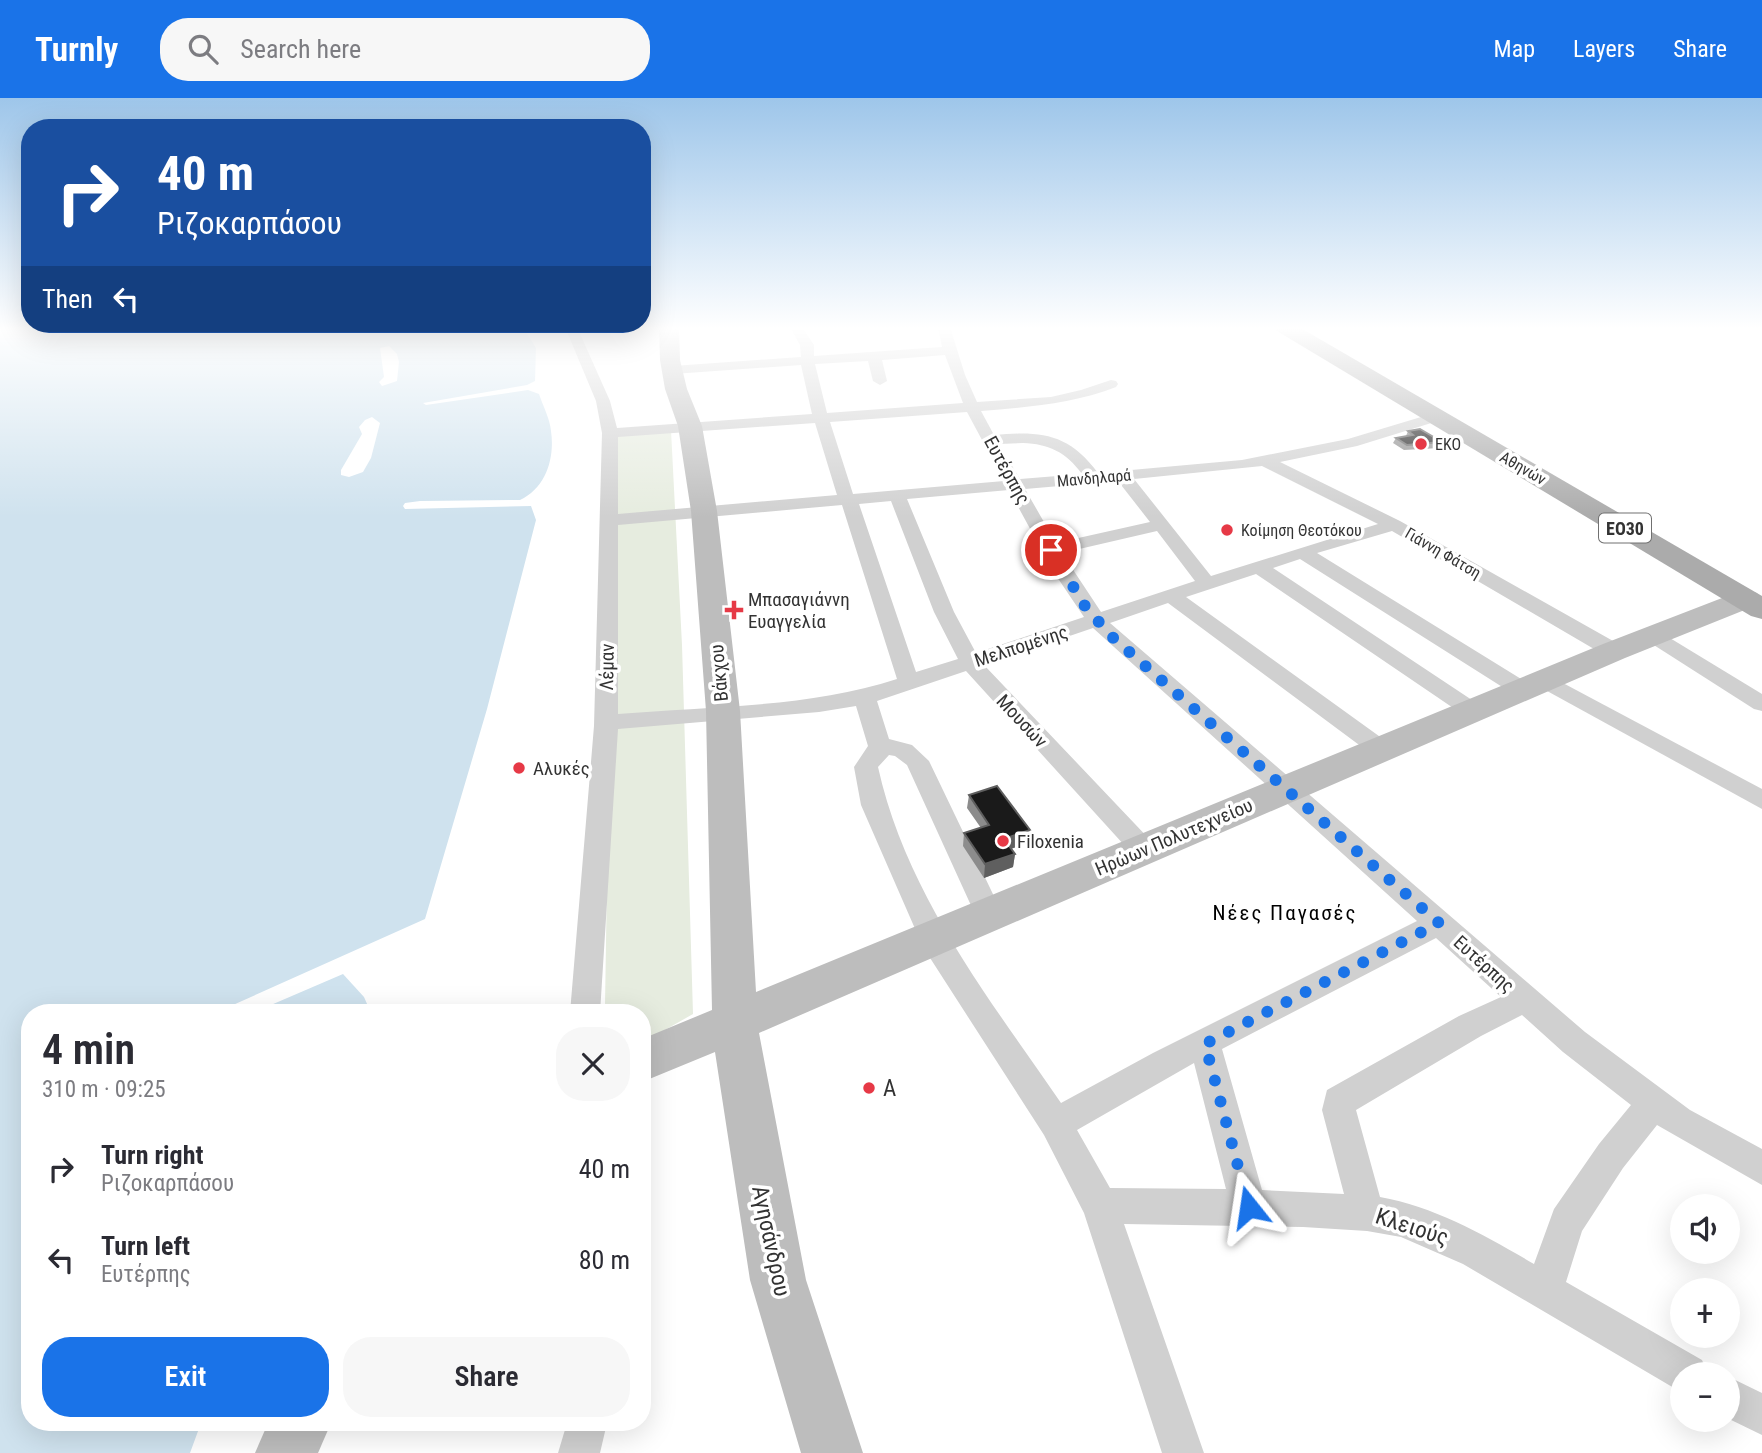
<!DOCTYPE html>
<html lang="en">
<head>
<meta charset="utf-8">
<style>
	body { margin:0; font-family:"Roboto Condensed",sans-serif; background:#f7f7f7; color:#2b2b33; height:100vh; display:flex; flex-direction:column; font-size:26px; white-space:nowrap }
	* { box-sizing:border-box; margin:0 }
	p { font-size:23px; color:#7c7c81 }
	.icon { flex:none; width:38px; height:38px; fill:none; stroke:currentColor; stroke-width:2; stroke-linecap:round; stroke-linejoin:round }
	.map { position:relative; flex:1; overflow:hidden }
	.panel { position:absolute; left:21px; top:906px; width:630px; height:427px; display:flex; flex-direction:column; background:#fff; border-radius:28px; box-shadow:0 7px 28px #0002 }
	.panel>* { flex:none }
	.top-card { position:absolute; left:21px; top:21px; width:630px; height:214px; border-radius:28px; box-shadow:0 7px 28px #0002; background:#1a4fa0; color:#fff; overflow:hidden }
	.controls { position:absolute; left:1670px; top:1096px; display:grid; gap:14px }
	.controls a { display:grid; place-items:center; width:70px; height:70px; border-radius:50%; background:#fff; box-shadow:0 7px 28px #0002; font-size:35px }
	.pin { position:absolute; display:grid; place-items:center; width:60px; height:60px; color:#fff; margin:-30px; border:4px solid #fff; border-radius:50%; box-shadow:0 2px 7px #0007 }
	.me { position:absolute; width:77px; margin:-38px; rotate:345deg; stroke-linejoin:round; filter:drop-shadow(0 0 5px #0008) }
	.turn { display:flex; align-items:center; gap:24px; height:147px; padding:0 21px; font-size:32px }
	.turn .icon { width:91px; height:91px; stroke-width:2.5 }
	.turn b { display:block; font-size:49px; line-height:60px }
	.then { display:flex; align-items:center; height:66px; padding:0 21px; background:#0003; gap:14px; font-size:26px }
	.round { display:grid; place-items:center; flex:none; width:74px; height:74px; border-radius:28px; background:#f7f7f7 }
	.headline { display:flex; align-items:center; justify-content:space-between; height:119px; padding:0 21px }
	h1 { font-size:42px; font-weight:600; line-height:52px }
	.cta { display:flex; gap:14px; margin-top:auto; padding:14px 21px }
	.cta a { flex:1; height:80px; border-radius:28px; background:#1a73e8; color:#fff; font-size:28px; font-weight:600; line-height:80px; text-align:center }
	.cta a+a { background:#f7f7f7; color:#2b2b33 }
	ul { padding:0; list-style:none }
	li { display:flex; align-items:center; gap:21px; height:91px; padding:0 21px }
	li div { flex:1 }
	li b { display:block; font-size:26px }
	li em { font-style:normal }
	header { display:flex; align-items:center; gap:42px; box-sizing:border-box; height:98px; padding:0 35px; background:#1a73e8; color:#fff }
	header strong { font-size:33px }
	nav { display:flex; gap:38px; margin-inline-start:auto; font-size:24px }
	.search { width:490px; height:63px; background:#f7f7f7; display:flex; align-items:center; gap:18px; box-sizing:border-box; padding:0 24px; border-radius:28px; color:#7c7c81; font-size:26px }
	.map>svg:first-child { display:block }
</style>
</head>
<body>
<header>
<strong>Turnly</strong>
<div class="search"><svg class="icon" aria-label="search" viewBox="0 0 24 24"><circle cx="10" cy="10" r="6"/><path d="M15 15l6 6"/></svg>Search here</div>
<nav><a>Map</a><a>Layers</a><a>Share</a></nav>
</header>
<div class="map">
<svg width="1762" height="1355" viewBox="0 0 1762 1355">
	<rect width="100%" height="100%" fill="#fff"/>
	<polygon fill="#e6ecdf" points="671,332 682,547 693,916 642,945 642,915 606,915 605,908 614,336"/>
	<g fill="#cfe2ee">
		<path d="M0,229h523l13,21 -1,33 -8,4 -104,18 3,2 102,-15 11,4c4,12 11,25 12,37 4,27 -5,57 -31,69l-100,1 -15,2 -2,3 2,3 126,-3 5,14 -49,189 -62,210 -210,94h-185v410h171l-11,30h-190z"/>
		<polygon points="343,876 364,899 371,915 252,915"/>
	</g>
	<g fill="#fff">
		<polygon points="389,248 397,256 399,264 397,283 382,288 379,284 384,279 380,250"/>
		<polygon points="372,319 380,325 371,360 363,374 349,379 341,377 341,372 362,336 359,329 365,322"/>
	</g>
	<g fill="none" stroke-linecap="round" stroke-linejoin="round">
		<g fill="#d0d0d0" fill-rule="evenodd">
			<path d="M565,229h12l33,74 7,27 195,-14 -11,-49 -128,9 -7,-4 7,-4 128,-9 -1,-12 -10,-18h12l12,18v11l128,-9 -4,-20h12l15,48 12,27 74,-5 30,-7 30,-10 5,1 2,3 -2,3c-44,17 -88,20 -135,24l13,24c47,-4 74,-2 104,38l144,-13 106,-21 83,-25h10l3,3 -3,3 -84,26 -77,16 120,59 222,125 3,5 -3,5h-16l-214,-125 -75,22 214,132 3,5 -3,5h-16l-215,-136 -27,9 208,138 3,5 -3,5 -8,2 -8,-2 -209,-142 -70,23 204,147 4,6 -4,6 -8,2 -8,-2 -206,-153 -58,20 475,409 105,78 72,39v36l-105,-60 -34,43 -41,63 -16,51 136,78 6,14h-26v17l-8,-3 -211,-124 -62,-27 -34,-6 -64,-4 -179,-3 80,229h-42l-78,-240 -40,-78 -121,-188 -62,-142 -7,-38 14,-21 -12,-40 -37,6 -201,17 -18,284h-30l24,-287 8,-293 -6,-32zM945,257l18,48 -136,10 -12,-49 53,-3 5,20 7,4 7,-4 -5,-21zM967,314l37,69 -151,13 -23,-72zM815,325l22,72 -219,19v-77zM1023,345c26,1 43,9 59,31l-62,5 -21,-35zM1262,368l116,58 -167,52 -77,-97zM1118,383l32,41 -94,21 -31,-54zM1009,392l44,81 31,46 -108,36 -22,-41 -47,-113zM891,403l43,111 24,47 -42,13 -57,-168zM842,407l55,174c-89,29 -187,27 -279,35v-189zM1157,433l38,50 -94,31 -39,-59zM1093,530l324,293 -264,132 -92,50c-72,-105 -155,-209 -183,-336l11,-12 6,1 12,9 72,158 10,3 10,-3 4,-8 -74,-154 -17,-16 -23,-6 -12,-38 89,-30 169,186 9,3 9,-3 4,-7 -4,-7 -169,-178zM1436,840l65,59 -42,19 -132,74 -5,20 22,84 -82,-4 -40,-141zM1522,917l41,37 68,53 -32,39 -45,65 -20,55c-48,-28 -98,-57 -154,-67l-24,-87 125,-74zM1194,965l32,126 -116,-1 -33,-58z"/>
			<polygon points="1653,532 1660,534 1762,596 1762,613 1754,611 1646,542 1643,538 1646,534"/>
			<polygon points="1546,576 1762,691 1762,711 1538,588 1535,583 1538,578"/>
			<polygon points="1727,1278 1762,1295 1762,1337 1727,1320"/>
			<polygon points="567,1325 607,1325 600,1355 558,1355"/>
		</g>
		<g fill="#bdbdbd" fill-rule="evenodd">
			<polygon points="659,229 679,229 680,262 687,291 702,328 717,413 740,613 756,894 1603,546 1735,495 1746,492 1757,495 1761,501 1757,507 1625,560 759,935 806,1182 863,1355 801,1355 750,1182 715,954 642,984 642,941 712,912 706,613 691,413 678,328 665,291 660,262"/>
			<polygon points="268,1325 331,1325 318,1355 255,1355"/>
		</g>
		<polygon fill="#ababab" fill-rule="evenodd" points="1274,229 1299,229 1762,498 1762,521 1751,518 1277,233"/>
	</g>
	<g fill="#8c8c8c">
		<polygon points="1408,333 1442,344 1440,350 1404,352 1393,345 1396,340 1406,338"/>
		<polygon points="969,697 1030,732 1027,745 1011,751 1015,756 1013,769 984,780 963,748 964,735 981,730 967,710"/>
	</g>
	<g fill="#5f5f5f">
		<polygon points="1030,732 1027,745 1002,754 1004,741"/>
		<polygon points="1015,756 1013,769 984,780 985,766"/>
	</g>
	<g fill="#1a1a1a" stroke="#5f5f5f" stroke-width="2">
		<polygon points="1420,331 1442,344 1407,347 1396,340 1413,337 1408,333"/>
		<polygon points="997,688 1030,732 1004,741 1015,756 985,766 964,735 989,727 969,697"/>
	</g>
	<linearGradient id="sky" x2="0" y2="1"><stop stop-color="#9ec6ea"/><stop offset="0.55" stop-color="#fff"/><stop offset="1" stop-color="#fff" stop-opacity="0"/></linearGradient>
	<rect width="1762" height="419" fill="url(#sky)"/>
	<g fill="none" stroke-linecap="round" stroke-linejoin="round">
		<polyline stroke="#1a73e8" stroke-width="12" stroke-dasharray="0 21.6" points="1051,452 1085,508 1111,538 1439,825 1205,946 1249,1109"/>
	</g>
	<g fill="#e63946" stroke="#fff" stroke-width="2.5">
		<circle cx="1421" cy="346" r="7"/>
		<circle cx="1227" cy="432" r="7"/>
		<path d="M730.5 501.5h7v7h7v7h-7v7h-7v-7h-7v-7h7z"/>
		<circle cx="519" cy="670" r="7"/>
		<circle cx="1003" cy="743" r="7"/>
		<circle cx="869" cy="990" r="7"/>
	</g>
	<g text-anchor="middle" dominant-baseline="central" stroke-width="7" stroke-linejoin="round" paint-order="stroke">
		<g font-size="16" fill="#333" stroke="#fff" text-anchor="start">
			<text x="1435" y="346">EKO</text>
			<text x="1241" y="432">Κοίμηση Θεοτόκου</text>
		</g>
		<g font-size="16" fill="#333" stroke="#fff">
			<text transform="translate(1523 370) rotate(30)">Αθηνών</text>
			<text transform="translate(1094 380) rotate(-5)">Μανδηλαρά</text>
			<text transform="translate(1443 455) rotate(30)">Γιάννη Φάτση</text>
		</g>
		<rect fill="#fff" stroke="#707070" stroke-width="2" x="1599" y="415.5" width="52" height="29" rx="5"/>
		<g font-size="18" font-weight="bold" fill="#333">
			<text x="1625" y="430">ΕΟ30</text>
		</g>
		<g font-size="19" fill="#333" stroke="#fff">
			<text transform="translate(1007 372) rotate(61)">Ευτέρπης</text>
			<text transform="translate(1021 548) rotate(-18)">Μελπομένης</text>
			<text transform="translate(607 569) rotate(-89)">Λέμαν</text>
			<text transform="translate(719 575) rotate(-95)">Βάκχου</text>
			<text transform="translate(1022 623) rotate(47)">Μουσών</text>
			<text transform="translate(1174 739) rotate(-23)">Ηρώων Πολυτεχνείου</text>
			<text transform="translate(1484 866) rotate(42)">Ευτέρπης</text>
		</g>
		<g font-size="19" fill="#333" stroke="#fff" text-anchor="start">
			<text x="748" y="501">Μπασαγιάννη<tspan x="748" dy="22">Ευαγγελία</tspan></text>
			<text x="533" y="670">Αλυκές</text>
			<text x="1017" y="743">Filoxenia</text>
		</g>
		<g font-size="21" letter-spacing="2" fill="#000" stroke="#fff">
			<text x="1285" y="815">Νέες Παγασές</text>
		</g>
		<g font-size="23" fill="#333" stroke="#fff" text-anchor="start">
			<text x="883" y="990">Α</text>
		</g>
		<g font-size="23" fill="#333" stroke="#fff">
			<text transform="translate(1412 1129) rotate(18)">Κλειούς</text>
			<text transform="translate(771 1143) rotate(78)">Αγησάνδρου</text>
		</g>
	</g>
</svg>
<div class="controls">
<a><svg class="icon" aria-label="sound" viewBox="0 0 24 24"><path d="M4 9h4l5-4v14l-5-4H4zM17 9q2 3 0 6"/></svg></a>
<a>+</a>
<a>−</a>
</div>
<div class="pin" style="left:1051px;top:452px;background:#d93025"><svg class="icon" aria-label="arrive" viewBox="0 0 24 24"><path d="M6 21V4h12l-3 4 3 4H6"/></svg></div>
<svg class="me" style="left:1249px;top:1109px" viewBox="-20 -20 40 40"><path d="M0-17L14 15 0 8-14 15z" fill="#1a73e8" stroke="#fff" stroke-width="4"/></svg>
<div class="top-card">
<div class="turn"><svg class="icon" aria-label="right" viewBox="0 0 24 24"><path d="M7 20v-9h11M14 6l5 5-5 5"/></svg><div><b>40 m</b>Ριζοκαρπάσου</div></div>
<div class="then">Then<svg class="icon" aria-label="left" viewBox="0 0 24 24"><path d="M17 20v-9H6M10 6l-5 5 5 5"/></svg></div>
</div>
<section class="panel">
<div class="headline"><div><h1>4 min</h1><p>310 m · 09:25</p></div><a class="round"><svg class="icon" aria-label="close" viewBox="0 0 24 24"><path d="M6 6l12 12M18 6L6 18"/></svg></a></div>
<ul>
<li><svg class="icon" aria-label="right" viewBox="0 0 24 24"><path d="M7 20v-9h11M14 6l5 5-5 5"/></svg><div><b>Turn right</b><p>Ριζοκαρπάσου</p></div><em>40 m</em></li>
<li><svg class="icon" aria-label="left" viewBox="0 0 24 24"><path d="M17 20v-9H6M10 6l-5 5 5 5"/></svg><div><b>Turn left</b><p>Ευτέρπης</p></div><em>80 m</em></li>
</ul>
<div class="cta"><a>Exit</a><a>Share</a></div>
</section>
</div>
</body>
</html>
